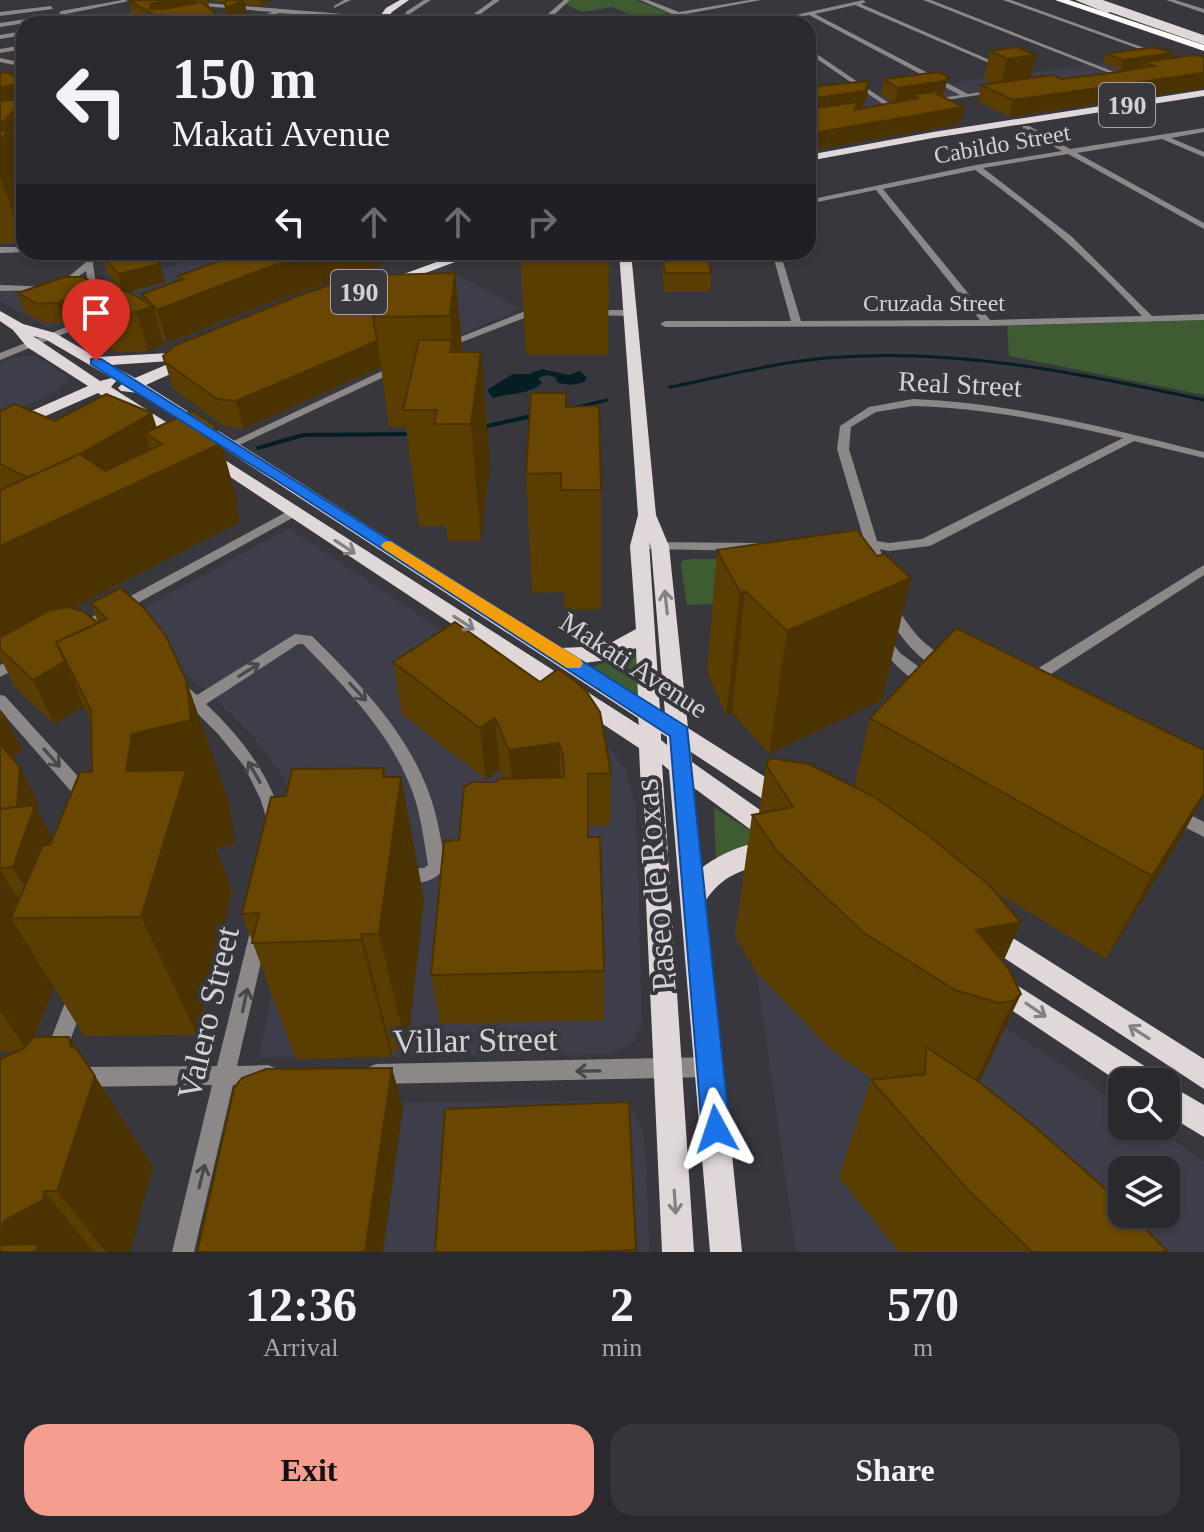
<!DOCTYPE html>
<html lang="en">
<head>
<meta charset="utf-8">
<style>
	body { margin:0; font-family:Georgia,serif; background:#35353a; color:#f1f3f6; height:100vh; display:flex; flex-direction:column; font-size:30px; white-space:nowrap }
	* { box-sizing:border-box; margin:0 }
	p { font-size:26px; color:#a5a6aa }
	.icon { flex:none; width:44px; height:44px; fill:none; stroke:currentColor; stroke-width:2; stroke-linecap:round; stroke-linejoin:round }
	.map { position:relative; height:1252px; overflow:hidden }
	.panel { display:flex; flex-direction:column; background:#29292e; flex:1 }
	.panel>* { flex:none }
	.banner { position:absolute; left:16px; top:16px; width:800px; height:244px; border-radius:24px; box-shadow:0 2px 6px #0004,0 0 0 2px #45454a; background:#29292e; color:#f1f3f6; overflow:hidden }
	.buttons { position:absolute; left:1108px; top:1068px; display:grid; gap:16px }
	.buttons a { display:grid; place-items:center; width:72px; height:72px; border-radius:16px; background:#29292e; box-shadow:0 2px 6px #0004,0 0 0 2px #45454a; font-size:40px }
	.pin { position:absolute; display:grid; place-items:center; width:68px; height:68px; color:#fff; margin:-82px -34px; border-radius:50% 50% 50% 0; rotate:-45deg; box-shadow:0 0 8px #0007 }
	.pin .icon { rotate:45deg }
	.me { position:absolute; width:88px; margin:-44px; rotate:355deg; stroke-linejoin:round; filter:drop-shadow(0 0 6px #0008) }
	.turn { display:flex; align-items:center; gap:28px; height:168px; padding:0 24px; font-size:36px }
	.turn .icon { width:104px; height:104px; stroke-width:2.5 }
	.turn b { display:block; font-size:56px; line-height:68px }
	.lanes { display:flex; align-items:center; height:76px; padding:0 24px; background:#0003; justify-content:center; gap:40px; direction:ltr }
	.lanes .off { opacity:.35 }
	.eta { display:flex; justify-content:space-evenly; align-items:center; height:136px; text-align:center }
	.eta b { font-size:48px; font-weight:600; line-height:56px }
	.primary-button { display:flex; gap:16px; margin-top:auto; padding:16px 24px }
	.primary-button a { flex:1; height:92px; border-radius:24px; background:#f59d8f; color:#111; font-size:32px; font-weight:600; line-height:92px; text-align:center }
	.primary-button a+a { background:#35353a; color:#f1f3f6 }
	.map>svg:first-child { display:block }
</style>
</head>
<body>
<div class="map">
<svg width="1204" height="1252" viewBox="0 0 1204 1252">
	<rect width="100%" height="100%" fill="#37373d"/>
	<g fill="#3d3e4a" fill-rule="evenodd">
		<polygon points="1156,55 1180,64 808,118 827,101"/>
		<polygon points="221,252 264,252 64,325 45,326 0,301 0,292 5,291 83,292 106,284 102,273 152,264 159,270"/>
		<polygon points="442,267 521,309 415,354 331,308"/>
		<polygon points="33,355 68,376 67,381 58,391 0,419 0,363 13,358"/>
		<polygon points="289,528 573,717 598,736 625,768 636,807 642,1023 634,1042 613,1054 259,1058 296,874 292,798 283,777 252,735 207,692 122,620"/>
		<path d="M794,885l328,221v20h30l52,35v91h-408l-49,-347zM1122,1170h44v44h-44z"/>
		<polygon points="610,1101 632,1109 644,1133 650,1252 212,1252 257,1103"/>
	</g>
	<g fill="#3f5b32">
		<polygon points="571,0 636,0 668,13 638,18 612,7 582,12 566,4"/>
		<polygon points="1204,320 1204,395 1009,356 1007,326"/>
		<polygon points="691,559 826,559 833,601 687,605 681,566 682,561"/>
		<polygon points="637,652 639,696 592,667"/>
		<polygon points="714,807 778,849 716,863"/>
	</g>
	<path fill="#031f24" d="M542,369l27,6 11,-4 7,7 -3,4 -12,3 -14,-2 -3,-6 -8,-2 -9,3 4,5c-13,12 -32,10 -49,15l-6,-8 26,-16h16z"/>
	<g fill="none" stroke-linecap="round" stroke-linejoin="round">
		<g stroke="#031f24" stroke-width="3">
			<path d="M670,387c51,-10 103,-24 155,-29 129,-11 254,15 379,42"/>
			<polyline points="573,408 607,400"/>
		</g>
		<g stroke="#031f24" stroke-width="4">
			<polyline points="483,427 536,415"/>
			<polyline points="258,448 303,435 413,434"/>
		</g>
		<g fill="#8c8888" fill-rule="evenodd">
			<polygon points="122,0 134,0 66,14 64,17 0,27 0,23 59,14 61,11"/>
			<polygon points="344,0 351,0 334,8 334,6"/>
			<polygon points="424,0 431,0 411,13 403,24 397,24 407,11"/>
			<polygon points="493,0 500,0 479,15 473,24 467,24 475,13"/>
			<polygon points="564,0 570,0 554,15 552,24 546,24 549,13"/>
			<polygon points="640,0 648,0 679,12 749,0 761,0 632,24 619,24 672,14"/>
			<polygon points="863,0 866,2 861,4 1008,68 1003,69 855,5 815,14 968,94 995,90 998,92 927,103 929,100 960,95 809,15 766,24 755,24"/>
			<polygon points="923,0 931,0 1122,75 1117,76"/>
			<polygon points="1003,0 1011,0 1164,55 1159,56"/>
			<polygon points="1166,0 1175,0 1204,9 1204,13"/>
			<polygon points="193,2 381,17 384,19 381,21 279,13 249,24 241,24 272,12 191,5"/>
			<polygon points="51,6 53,9 0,16 0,12"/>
			<polygon points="150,10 152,13 90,24 77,24"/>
			<polygon points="24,31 24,35 0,39 0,35"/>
			<polygon points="24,45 24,49 0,53 0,49"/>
			<polygon points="808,48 893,106 893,108 889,108 808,53"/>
			<polygon points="0,58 24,63 24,67 0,62"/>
			<path d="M1023,126h6l41,23 134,-21v4l-33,6 33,14v5l-42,-18 -85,14 127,70v6l-136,-75 -85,14 88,68 81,80 52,-2v6l-217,6 -322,1 -5,-3 5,-3h126l-19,-69h8l21,69 179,-1 -104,-130 -68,14v-4l168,-35 86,-14 -39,-21zM975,170c61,43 116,91 167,146l-152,4 -107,-131z"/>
			<polygon points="0,247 24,247 24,252 27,252 0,253"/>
			<polygon points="90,252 98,252 93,264 97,289 104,292 104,296 98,296 90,292 86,271 60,290 0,291 0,285 56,287 85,263"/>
			<polygon points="207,252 215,252 215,256 229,267 229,271 223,271 208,259"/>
			<polygon points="543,310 546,311 546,315 527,317 449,347 440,345 523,312"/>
			<polygon points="591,310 631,310 636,313 631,316 588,315 588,311"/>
			<polygon points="97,315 105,317 0,360 0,353"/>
			<polygon points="397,364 401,365 401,369 235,447 227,447 225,445"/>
			<path d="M913,399c100,4 194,29 291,53v6l-70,-17 -204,105 -41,5 -9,-2 6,19 -7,4 -7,-4 -6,-21 -5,-4 3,-3 -27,-91 3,-23 29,-19zM913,406c72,2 140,16 210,32l-201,101 -33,4 -12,-2 -28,-92 2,-22 25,-15z"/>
			<polygon points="292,509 296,510 298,513 296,516 83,633 73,633 71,630 73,627"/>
			<polygon points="651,542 759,543 765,547 759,551 646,549 645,546"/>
			<polygon points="1204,565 1204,575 1034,685 1024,685 1022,681 1024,677"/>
			<path d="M893,606l5,2c14,25 28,39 53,53l2,4 -2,4c-26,4 -55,-37 -65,-58z"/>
			<path d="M295,634l17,2c47,47 94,94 117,157 9,24 12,49 17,73 -10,18 -33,20 -51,14l-3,-5 3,-5 29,-2 4,-3c-4,-24 -7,-49 -15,-72 -22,-60 -67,-105 -110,-149h-5l-92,60c35,33 62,68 76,114l-2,5 -6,2 -6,-2 -8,-25 -16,-32 -26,-32 -46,-46 2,-4c10,-3 15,5 23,11z"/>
			<path d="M883,635l5,2 12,16 34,25 2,4 -2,4c-20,3 -48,-30 -58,-46z"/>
			<polygon points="21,655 26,656 28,660 26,664 0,677 0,665"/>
			<polygon points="0,695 5,696 94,794 96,799 94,804 88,805 82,804 0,710"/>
			<polygon points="1173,806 1204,822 1204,837 1167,818 1165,813 1167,808"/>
			<polygon points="258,928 264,930 267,936 237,1066 268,1065 275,1068 278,1075 275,1082 268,1085 233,1085 194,1252 172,1252 212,1085 76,1087 69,1084 66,1077 69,1070 76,1067 217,1066 249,936 252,930"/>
			<polygon points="77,987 84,990 87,996 63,1059 56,1061 49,1059 46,1052 70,990"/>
			<polygon points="711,1057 718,1060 721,1067 718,1074 711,1077 376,1084 369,1081 366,1074 369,1067 376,1064"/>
		</g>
		<g fill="#e0d8d8" fill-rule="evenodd">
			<polygon points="400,0 409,0 392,12 382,24 374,24 386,8"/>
			<polygon points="1075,0 1086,0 1114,11 1107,13"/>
			<polygon points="1204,90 1204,96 933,138 808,161 808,155 933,132"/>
			<polygon points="464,252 482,252 331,308 319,305"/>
			<path d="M619,252h12l25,263 13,31 19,182 104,66 4,7 -4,7 -8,2 -8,-2 -85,-56 1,10 88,62 3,7 -3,7 -9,3 -9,-3 -68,-50 8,80c19,-15 53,-31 77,-23l3,7 -3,7c-30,10 -54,12 -73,41l36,352h-32l-41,-482 -7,-6 32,488h-32l-23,-504 -439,-291 8,-5 6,1 425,272 -1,-7 -499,-325 -18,-2 -3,-3 4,-4 -5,-4 -6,7 77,49v6h-12l-78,-49 -98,43v-11l88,-39 -61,-39 -14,-17 -13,-9v-10l23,13 32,9 41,24 74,-4 7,4 -7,4 -59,4 24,13 52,-22h10v6l-51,23 415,263 44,-2 31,-17 -6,-83 8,-31zM33,336l12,3 67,39 -12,3zM649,542l2,4 14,168 -5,-4zM636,648l2,48 -54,-33 23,-3zM661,733l6,4v8l-6,-5z"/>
			<polygon points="989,923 1204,1059 1204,1089 980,942 976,934 980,926"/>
			<polygon points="996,972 1154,1072 1159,1082 1122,1084 986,993 982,984 986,975"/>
			<polygon points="1166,1083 1204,1105 1204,1137 1166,1114"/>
		</g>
		<polygon fill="#fff8f9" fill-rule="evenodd" points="1055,0 1069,0 1204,45 1204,51"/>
		<polyline stroke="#e0d8d8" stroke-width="9" points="1089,0 1204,40"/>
	</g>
	<g fill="#5a3d01">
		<polygon points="137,0 208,0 210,9 227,24 143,24 134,19 129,1"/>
		<polygon points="214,0 272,0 261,6 245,4 247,13 230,21 226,16 224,2 214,2"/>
		<polygon points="990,51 1036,55 1030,78 1061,79 1142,68 1142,67 1120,70 1103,63 1106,54 1173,53 1171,58 1204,57 1204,88 1009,117 978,101 981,85 992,83 984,79"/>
		<polygon points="0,73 24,80 24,244 0,244"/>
		<polygon points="884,79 945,91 942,96 964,107 960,124 808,151 869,81 867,97 862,108 894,103 881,94"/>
		<polygon points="224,252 420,252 270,302 167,343 163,339 164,344 148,351 116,352 90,339 82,315 63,322 44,323 25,313 18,293 98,286 100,292 112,296 122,292 107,273 102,255 165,282 128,292 144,301 142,294 179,280 178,276 230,257 225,257"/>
		<polygon points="520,252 609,252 608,355 526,355"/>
		<polygon points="662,254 711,273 710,292 664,292 662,273"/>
		<polygon points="455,273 462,352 481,352 490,465 481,541 448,541 446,526 419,526 406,427 389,427 381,367 243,429 224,426 173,389 163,356 375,309"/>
		<polygon points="567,407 601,490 601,609 565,610 564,592 532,593 526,474"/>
		<polygon points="0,411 55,421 152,413 157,428 238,504 236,505 240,522 72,608 98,623 91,603 186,680 229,803 235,844 216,848 232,892 197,1035 84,1036 54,987 34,1037 69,1037 95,1076 153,1167 130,1252 0,1252 15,1052 0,1052 0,711 5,717 23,750 11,757 20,767 37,801 37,809 53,839 92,772 91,721 84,706 54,724 15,687 0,657"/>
		<polygon points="717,550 877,556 882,700 769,754 732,713 726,715 707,672"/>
		<polygon points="455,622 611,773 610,825 589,826 589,837 604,971 604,1020 440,1024 431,975 459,840 497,782 504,779 500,770 486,780 402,714 393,662"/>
		<polygon points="870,718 1177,845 1106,959 994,891 1003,962 1021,994 979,1082 1168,1252 899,1252 839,1177 871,1080 874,1080 831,1050 756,972 735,936 752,815 759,813 766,765 854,787"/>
		<polygon points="386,777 424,899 407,1051 392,1051 391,1057 296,1059 242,914 286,796"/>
		<polygon points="629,1102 636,1252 435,1252"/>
	</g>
	<g fill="#4a3201">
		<polygon points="169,0 195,0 198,12 150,9 151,4"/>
		<polygon points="244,0 247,13 230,21 227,8"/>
		<polygon points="260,0 272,0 261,6"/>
		<polygon points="1173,53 1170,63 1143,62 1142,67 1120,70 1123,60"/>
		<polygon points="1036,55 1029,84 1000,88 1007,59"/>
		<polygon points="1204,73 1204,88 1009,117 1013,100"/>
		<polygon points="948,76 945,91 942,96 918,98 911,95 910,101 895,103 897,88"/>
		<polygon points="869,81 867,97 862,108 964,107 960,124 808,151 808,103 810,99"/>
		<polygon points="24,82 24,244 0,176 0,88"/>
		<polygon points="318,252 420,252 270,302 167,343 157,310 263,269"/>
		<polygon points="160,264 165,282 123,293 118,274"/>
		<polygon points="455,273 465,379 461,425 450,316"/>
		<polygon points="98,286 104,306 77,300 82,315 63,322 57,303"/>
		<polygon points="153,306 164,344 148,351 137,312"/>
		<polygon points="377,341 381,367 243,429 236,401"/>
		<polygon points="481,352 490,465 481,541 471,424"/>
		<polygon points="152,413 161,444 145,433 154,463 203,434 217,427 238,504 236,505 240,522 0,645 0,546 34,480"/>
		<polygon points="911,578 882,700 769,754 787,631"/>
		<polygon points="745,591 732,713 726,715 740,592"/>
		<polygon points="65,661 84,706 54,724 33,680"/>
		<polygon points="186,680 229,803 235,844 216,848 232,892 197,1035 141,917 126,771 132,734"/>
		<polygon points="5,717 23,750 4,761 0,753 0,720"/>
		<polygon points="495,718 500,770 486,780 480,728"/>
		<polygon points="559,743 561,795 514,802 509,750"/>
		<polygon points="20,767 37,801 37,809 90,908 43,917 13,867 0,861"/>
		<polygon points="384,768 395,821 401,777 424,899 407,1051 379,934"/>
		<polygon points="1204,793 1204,796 1177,845 1106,959 1152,876"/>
		<polygon points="0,869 29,917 11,918 54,987 28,1052 0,1011"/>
		<polygon points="1021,922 986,1000 976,930"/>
		<polygon points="362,934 392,1051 391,1057 361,940"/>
		<polygon points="1021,994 967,1108 960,1115 1013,1001"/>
		<polygon points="69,1037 94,1078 95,1076 153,1167 130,1252 106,1252 57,1191 71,1047"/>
		<polygon points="392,1068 403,1108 383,1252 365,1252"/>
		<polygon points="44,1191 94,1252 3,1252 0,1249 0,1234 4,1221"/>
	</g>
	<g fill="#694701" stroke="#4a3201" stroke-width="2">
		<polygon points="137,0 169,0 151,4 150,9 164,9 202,2 227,24 171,24 129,1"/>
		<polygon points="227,0 244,0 227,8 224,3"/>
		<polygon points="1017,47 1036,55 1007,59 990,51"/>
		<polygon points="1154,47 1173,53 1123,60 1106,54"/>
		<polygon points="1196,55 1204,57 1204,73 1013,100 981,85 1052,75 1061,79 1104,74 1154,66 1143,62"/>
		<polygon points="6,72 24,80 24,82 0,88 0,73"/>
		<polygon points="938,72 948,76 945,81 897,88 884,79"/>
		<polygon points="869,81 865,91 810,99 808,103 808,87"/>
		<polygon points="939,91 937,94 964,107 808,134 808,107 810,109 858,102 854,110 918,98 911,95"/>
		<polygon points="5,100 24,100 4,121 0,122 0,102"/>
		<polygon points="0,131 9,131 0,140"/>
		<polygon points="116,252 148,252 160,264 118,274 102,255"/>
		<polygon points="244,252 318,252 263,269 157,310 142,294 183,279 178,276"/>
		<polygon points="662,254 707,254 711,273 665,273"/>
		<polygon points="455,273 450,316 373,317 383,275"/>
		<polygon points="64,277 83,277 98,286 57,303 37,304 18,293"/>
		<polygon points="330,285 375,309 373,317 377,341 236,401 217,399 165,362 163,356 174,346 295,297"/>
		<polygon points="125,290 153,306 137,312 103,314 77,300 103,291 112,296"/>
		<polygon points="419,340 452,340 450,352 481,352 471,424 434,424 437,410 403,410"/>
		<polygon points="531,393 566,393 566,407 599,406 601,490 561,490 561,473 526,474"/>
		<polygon points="106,394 152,413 80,454 28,478 0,464 0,411 15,404 55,421"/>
		<polygon points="192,411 217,427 203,434 220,444 0,546 0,490 80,454 105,471 162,444 145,433"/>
		<polygon points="857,530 877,556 885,554 911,578 787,631 745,591 740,592 717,550"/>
		<polygon points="120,588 143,607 166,636 186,680 191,720 132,734 126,771 186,770 141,917 11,918 43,845 50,845 80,772 92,772 91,710 56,642 107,619 91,603"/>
		<polygon points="67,607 83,611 98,623 56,642 65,661 33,680 0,649 0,638 50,610"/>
		<polygon points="455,622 540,682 558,669 574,680 586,691 600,712 611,773 588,774 588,837 600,837 604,971 431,975 444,841 459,840 464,787 472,782 497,782 497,779 564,777 563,755 559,743 509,750 495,718 480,728 393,662"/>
		<polygon points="956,628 1204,750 1204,793 1152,876 870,718"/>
		<polygon points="0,711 5,717 0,720"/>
		<polygon points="0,744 20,767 17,807 0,809"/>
		<polygon points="770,758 809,764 873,796 928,835 988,884 1021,922 976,930 1009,969 1021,994 1013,1001 999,1003 955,990 864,933 777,851 752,815 793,807 766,765"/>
		<polygon points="384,768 383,777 401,777 379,934 362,934 361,940 252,943 259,913 242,914 271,797 286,796 292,769"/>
		<polygon points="35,805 13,867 0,868 0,809"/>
		<polygon points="34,1037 69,1037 71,1047 76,1048 95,1076 57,1191 44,1191 43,1200 4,1221 0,1234 0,1059 24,1048"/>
		<polygon points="926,1047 983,1085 1034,1126 1118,1200 1122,1205 1122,1214 1131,1214 1168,1252 1032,1252 968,1190 871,1080 925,1074"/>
		<polygon points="392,1068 365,1252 197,1252 234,1088 242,1078 266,1069"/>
		<polygon points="629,1102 636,1250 588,1252 435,1252 445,1109"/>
		<polygon points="38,1244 36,1252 0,1252 0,1245"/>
	</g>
	<defs><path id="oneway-shaft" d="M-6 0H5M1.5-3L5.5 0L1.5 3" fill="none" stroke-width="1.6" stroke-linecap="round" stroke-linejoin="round" transform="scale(2)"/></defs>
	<g stroke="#837f83">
		<use href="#oneway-shaft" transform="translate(345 547) rotate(33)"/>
		<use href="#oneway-shaft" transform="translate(666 602) rotate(-96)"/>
		<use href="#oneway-shaft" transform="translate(464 623) rotate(33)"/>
		<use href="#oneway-shaft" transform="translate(1036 1010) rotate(34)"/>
		<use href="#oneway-shaft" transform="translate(1139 1032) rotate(-147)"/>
		<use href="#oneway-shaft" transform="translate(675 1202) rotate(86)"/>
	</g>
	<g stroke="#48474c">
		<use href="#oneway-shaft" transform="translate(249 670) rotate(-32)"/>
		<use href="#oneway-shaft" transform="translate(358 692) rotate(47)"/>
		<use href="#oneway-shaft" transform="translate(52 758) rotate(48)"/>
		<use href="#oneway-shaft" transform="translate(254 772) rotate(-120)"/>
		<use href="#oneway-shaft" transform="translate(245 1000) rotate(-78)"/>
		<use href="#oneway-shaft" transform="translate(588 1071) rotate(179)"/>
		<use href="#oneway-shaft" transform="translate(202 1176) rotate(-76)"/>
	</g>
	<polygon fill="#1a73e8" stroke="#114b97" stroke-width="2" points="91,359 101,359 687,727 730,1129 726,1138 716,1142 706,1138 702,1129 670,736 290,489 91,364"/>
	<polygon fill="#f59e0b" points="390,541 580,659 583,663 580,668 567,668 384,549 381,546 384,542"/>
	<g text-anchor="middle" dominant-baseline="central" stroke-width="8" stroke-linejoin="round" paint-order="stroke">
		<g font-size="24" fill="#d2d2d6" stroke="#37373d">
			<text transform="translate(1002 144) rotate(-10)">Cabildo Street</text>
			<text x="934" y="303">Cruzada Street</text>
		</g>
		<g fill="#37373d" stroke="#a4a4a8" stroke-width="2">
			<rect x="1099" y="83" width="56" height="44" rx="6"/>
			<rect x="331" y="270" width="56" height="44" rx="6"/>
		</g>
		<g font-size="26" font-weight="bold" fill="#d2d2d6">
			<text x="1127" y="105">190</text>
			<text x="359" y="292">190</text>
		</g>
		<g font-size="28" fill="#d2d2d6" stroke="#37373d">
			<text transform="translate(960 384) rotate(3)">Real Street</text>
			<text transform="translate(634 665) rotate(33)">Makati Avenue</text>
		</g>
		<g font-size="34" fill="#d2d2d6" stroke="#37373d">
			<text transform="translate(655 885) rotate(-95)">Paseo de Roxas</text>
			<text transform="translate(208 1013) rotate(-77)">Valero Street</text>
			<text transform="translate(475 1040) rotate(-1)">Villar Street</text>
		</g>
	</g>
</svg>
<div class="buttons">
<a><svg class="icon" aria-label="search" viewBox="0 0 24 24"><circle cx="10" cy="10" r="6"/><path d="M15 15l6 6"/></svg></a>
<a><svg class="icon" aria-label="layers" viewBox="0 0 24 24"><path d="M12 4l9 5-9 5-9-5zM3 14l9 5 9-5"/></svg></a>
</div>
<div class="pin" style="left:96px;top:361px;background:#d93025"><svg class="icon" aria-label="arrive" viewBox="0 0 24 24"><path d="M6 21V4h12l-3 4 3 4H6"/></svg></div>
<svg class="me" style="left:716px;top:1129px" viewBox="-20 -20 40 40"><path d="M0-17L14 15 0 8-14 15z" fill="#1a73e8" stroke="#fff" stroke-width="4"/></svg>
<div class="banner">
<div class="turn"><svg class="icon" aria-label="left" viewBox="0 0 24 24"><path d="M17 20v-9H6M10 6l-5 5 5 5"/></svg><div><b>150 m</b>Makati Avenue</div></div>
<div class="lanes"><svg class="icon" aria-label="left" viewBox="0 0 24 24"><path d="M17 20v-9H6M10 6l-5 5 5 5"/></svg><svg class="icon off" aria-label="ahead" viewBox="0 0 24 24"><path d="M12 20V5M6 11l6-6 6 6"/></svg><svg class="icon off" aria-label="ahead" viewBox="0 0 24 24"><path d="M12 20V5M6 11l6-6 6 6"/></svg><svg class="icon off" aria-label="right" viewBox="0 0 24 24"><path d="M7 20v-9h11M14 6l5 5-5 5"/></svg></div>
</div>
</div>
<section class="panel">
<div class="eta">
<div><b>12:36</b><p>Arrival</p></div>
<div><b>2</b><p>min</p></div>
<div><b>570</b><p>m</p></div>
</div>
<div class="primary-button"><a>Exit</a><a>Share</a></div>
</section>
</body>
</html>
